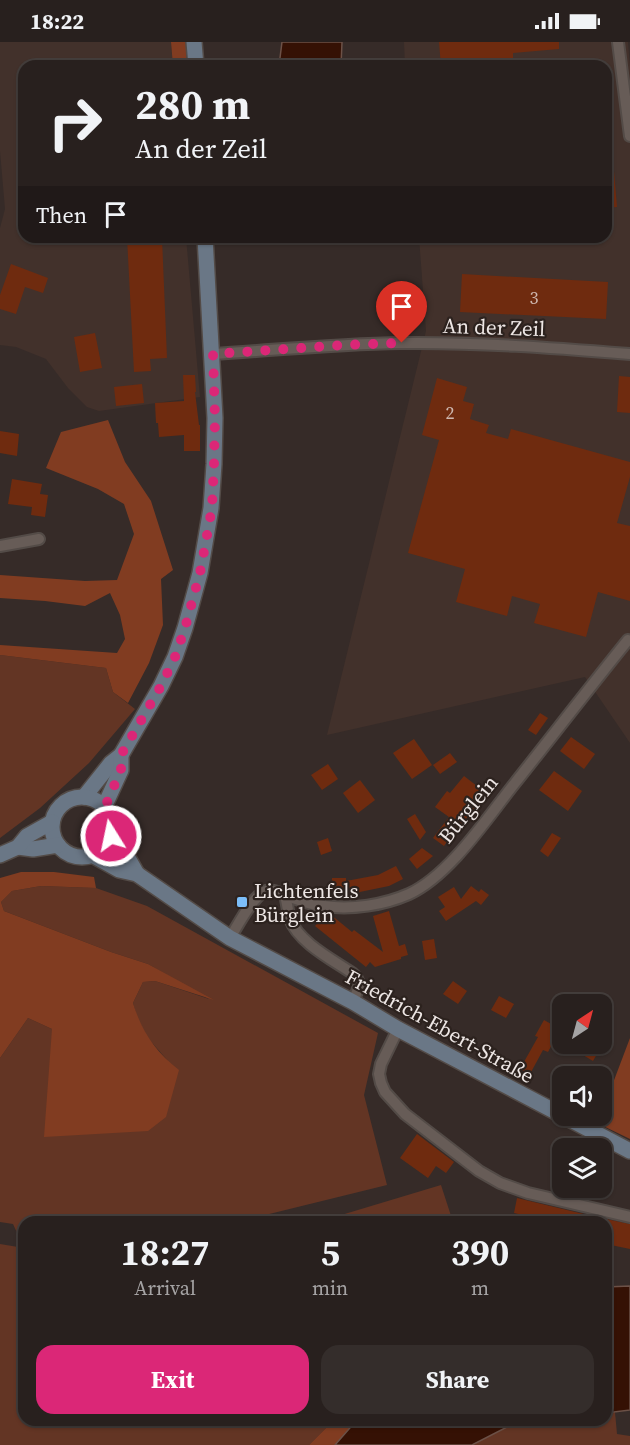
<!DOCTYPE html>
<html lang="en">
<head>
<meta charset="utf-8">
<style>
	body { margin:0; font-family:"Source Serif 4",serif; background:#342d2b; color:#f1f3f6; height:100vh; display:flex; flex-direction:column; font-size:22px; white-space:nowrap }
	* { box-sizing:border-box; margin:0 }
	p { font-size:20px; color:#a5a3a4 }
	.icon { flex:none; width:33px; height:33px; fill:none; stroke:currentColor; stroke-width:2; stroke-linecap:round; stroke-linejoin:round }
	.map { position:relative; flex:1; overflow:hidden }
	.panel { position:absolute; left:18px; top:1174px; width:594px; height:210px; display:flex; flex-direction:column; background:#28201e; border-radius:18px; box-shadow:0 2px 4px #0004,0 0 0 2px #443e3c }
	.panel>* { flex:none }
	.hud { position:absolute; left:18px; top:18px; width:594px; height:183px; border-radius:18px; box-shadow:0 2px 4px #0004,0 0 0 2px #443e3c; background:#28201e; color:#f1f3f6; overflow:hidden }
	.needle { width:39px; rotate:36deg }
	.buttons { position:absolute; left:552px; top:952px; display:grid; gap:12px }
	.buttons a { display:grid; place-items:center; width:60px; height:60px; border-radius:12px; background:#28201e; box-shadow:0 2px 4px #0004,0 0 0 2px #443e3c; font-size:30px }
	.pin { position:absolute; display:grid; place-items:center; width:51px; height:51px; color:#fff; margin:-62px -26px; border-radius:50% 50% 50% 0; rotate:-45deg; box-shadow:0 0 6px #0007 }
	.pin .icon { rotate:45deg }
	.me { position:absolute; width:66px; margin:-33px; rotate:350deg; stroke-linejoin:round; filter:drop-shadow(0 0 4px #0008) }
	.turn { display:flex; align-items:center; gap:21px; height:126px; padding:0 18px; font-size:27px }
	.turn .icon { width:78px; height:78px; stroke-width:2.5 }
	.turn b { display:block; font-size:42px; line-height:51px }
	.then { display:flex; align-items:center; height:57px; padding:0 18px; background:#0003; gap:12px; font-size:22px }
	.eta { display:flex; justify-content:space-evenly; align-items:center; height:102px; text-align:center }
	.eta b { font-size:36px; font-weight:700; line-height:42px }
	.primary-button { display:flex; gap:12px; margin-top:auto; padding:12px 18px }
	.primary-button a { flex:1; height:69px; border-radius:18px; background:#db2777; color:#fff; font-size:24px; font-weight:700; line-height:69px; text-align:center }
	.primary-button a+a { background:#342d2b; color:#f1f3f6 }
	.status { display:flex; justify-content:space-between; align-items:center; height:42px; padding:0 30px; background:#28201e; direction:ltr }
	.status svg { height:16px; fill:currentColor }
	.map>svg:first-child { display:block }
</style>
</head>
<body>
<div class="status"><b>18:22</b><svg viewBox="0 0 49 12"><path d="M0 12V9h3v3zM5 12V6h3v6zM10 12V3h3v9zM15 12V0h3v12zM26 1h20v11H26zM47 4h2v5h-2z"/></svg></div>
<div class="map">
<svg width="630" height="1403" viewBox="0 0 630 1403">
	<rect width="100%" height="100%" fill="#362b28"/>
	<g fill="#42312b">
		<polygon points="0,0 171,0 173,24 24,24 24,195 186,195 200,355 99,369 87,365 68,346 46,317 16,305 0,303 0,186 5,167 0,109"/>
		<polygon points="404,0 628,0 630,24 630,701 585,635 327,693 426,289 419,195 606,195 606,24 405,24"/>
	</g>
	<g fill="#633524">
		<polygon points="0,613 106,626 113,650 135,667 89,721 40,766 0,796"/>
		<polygon points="41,844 96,846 147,864 378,991 364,1053 387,1143 237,1180 24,1180 24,1196 19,1195 13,1182 0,1180 0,1016 28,976 52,987 168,1019 147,995 137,975 133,961 143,940 155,939 209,957 148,922 111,910 4,869 1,860 12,849"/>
		<polygon points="441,1143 453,1180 318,1180"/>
		<polygon points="0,1202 24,1206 24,1378 333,1379 309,1403 0,1403"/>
		<polygon points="615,1370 617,1392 630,1394 630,1403 472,1403 507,1385 554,1378 606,1378 606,1371"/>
	</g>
	<g fill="#813c21">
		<polygon points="171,0 186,0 187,24 173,24"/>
		<polygon points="108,378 125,420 151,459 173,528 161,537 163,583 149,621 128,661 113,650 106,626 0,613 0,603 117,611 125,597 120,573 110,551 85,564 45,559 0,556 0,533 85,539 117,538 134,492 124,462 98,447 46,426 61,390"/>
		<path d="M21,830h33l40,5 2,11 -55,-2 -29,5 -11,11 3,9 107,41 37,12 66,36 -59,-19 -12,1 -10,21c9,29 22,48 46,67l-13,47 -18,14 -104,6 8,-108 -24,-11 -28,40v-180z"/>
		<polygon points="630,996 630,1097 597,1081 600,1074 602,1074 602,1070"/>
		<polygon points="333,1379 356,1379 335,1403 309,1403"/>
	</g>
	<g fill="#351104" stroke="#6c5147" stroke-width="1.5">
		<polygon points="282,0 342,0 341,24 279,24"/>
		<polygon points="630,1244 630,1368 606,1371 606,1245"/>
		<polygon points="356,1379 356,1378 554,1379 507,1385 472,1403 335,1403"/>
	</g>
	<g fill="#6f2b0f">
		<polygon points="439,0 559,0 559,7 513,11 513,23 441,24"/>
		<polygon points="613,117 617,165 606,166 606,118"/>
		<polygon points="127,195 150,195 150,197 162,196 167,316 150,317 151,329 134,330"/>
		<polygon points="11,222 48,236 43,251 25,245 16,272 0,267 0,253"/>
		<polygon points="462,232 608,240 606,277 460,270"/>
		<polygon points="95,291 102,326 80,330 74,295"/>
		<polygon points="183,333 195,333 196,350 195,350 199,383 200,383 200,409 184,409 184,393 159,395 158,381 156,381 155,361 184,359"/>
		<polygon points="619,334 630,335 630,371 617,370"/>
		<polygon points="437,336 467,345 463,359 474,362 470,377 489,383 486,391 508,397 511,387 630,420 630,435 617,481 630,484 630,559 598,550 586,595 534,581 540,562 512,554 507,574 456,560 465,527 408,511 439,398 422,393"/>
		<polygon points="142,342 144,361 116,364 114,345"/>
		<polygon points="0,389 19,392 17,414 0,411"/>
		<polygon points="12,437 42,442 40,452 48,453 45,475 31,473 32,465 8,462"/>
		<polygon points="540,671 548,676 536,693 528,688"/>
		<polygon points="571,695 595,712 584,727 560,709"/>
		<polygon points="414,697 432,723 412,737 393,711"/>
		<polygon points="450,711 457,720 440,732 433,723"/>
		<polygon points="328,722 338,737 322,748 311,733"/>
		<polygon points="554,729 582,749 568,769 539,748"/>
		<polygon points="464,734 486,751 461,784 459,783 444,804 433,796 449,775 435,765 447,749 450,751"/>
		<polygon points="360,738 375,758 358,771 343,751"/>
		<polygon points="415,772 426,790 420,798 407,777"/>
		<polygon points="552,791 561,796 548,815 540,809"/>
		<polygon points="328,796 332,809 321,813 317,800"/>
		<polygon points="422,806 433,814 417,827 409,817"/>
		<polygon points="396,824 403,837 389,844 350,852 331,851 332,836 346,836 346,839 378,833"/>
		<polygon points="471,844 479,850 481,847 489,853 481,863 476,859 446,879 439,869 445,865 438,855 454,845 461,857"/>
		<polygon points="389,869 399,904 405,902 408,913 401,915 401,917 375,925 370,920 366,925 315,884 325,872 330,872 352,890 354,888 383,910 373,874"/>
		<polygon points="434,897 437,916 425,918 422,899"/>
		<polygon points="453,939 467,949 458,962 443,952"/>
		<polygon points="499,954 514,962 506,976 491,968"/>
		<polygon points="544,978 560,987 548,1010 543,1008 530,1032 520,1027 538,995 535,994"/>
		<polygon points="583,1002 596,1002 601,1005 593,1019 578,1010"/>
		<polygon points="417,1092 454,1120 446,1131 436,1124 428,1136 400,1116"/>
		<polygon points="517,1156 592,1174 591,1180 535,1180 535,1176 514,1171"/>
		<polygon points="606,1177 630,1182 630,1207 606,1202"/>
	</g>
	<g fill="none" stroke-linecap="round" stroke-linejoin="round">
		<g stroke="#534b47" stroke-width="14">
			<g id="street">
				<polyline points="618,0 630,94"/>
				<path d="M213,312c62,-4 125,-10 188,-11 76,-1 153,5 229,11"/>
				<polyline points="0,504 39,497"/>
				<path d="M285,853c13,5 26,10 39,11 28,4 60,-1 85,-12 41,-19 78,-76 106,-111 38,-48 75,-96 113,-143"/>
				<path d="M230,896c7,-11 23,-43 36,-47 6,-2 13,2 19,4 2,8 3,17 5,24 8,23 43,41 62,54 12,10 5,17 1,29"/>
				<polyline points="398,987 381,1022 379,1032 381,1041 385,1050 405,1072 479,1129 500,1141 528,1151 630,1175"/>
			</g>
		</g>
		<g stroke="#534b47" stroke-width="18">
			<g id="secondary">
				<polyline points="194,0 196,24"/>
				<polyline points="84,755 111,721 121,713 161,644 175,615 185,586 200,531 211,466 214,422 215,376 205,195"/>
				<circle cx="82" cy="785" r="30"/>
				<polyline points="104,765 121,728 121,713"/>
				<polyline points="111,794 128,816 137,832"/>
				<polyline points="18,805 33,807 58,803"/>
				<polyline points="0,813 18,805 27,794 52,780"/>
				<polyline points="92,813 119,828 137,832 230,896 353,960 398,987 630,1109"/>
			</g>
		</g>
		<use href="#street" stroke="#675c57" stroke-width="10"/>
		<use href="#secondary" stroke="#6a7786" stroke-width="15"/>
	</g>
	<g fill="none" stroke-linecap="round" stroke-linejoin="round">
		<path stroke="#db2777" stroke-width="10" stroke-dasharray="0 18" d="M111,794c2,-11 0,-20 -6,-29l16,-37v-15l40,-69 14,-29 10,-29 15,-55 12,-65 2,-44 1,-46 -2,-64 131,-9 58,-2"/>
	</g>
	<rect fill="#7cbef9" stroke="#2c221e" stroke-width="2" x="236" y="854" width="12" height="12" rx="3"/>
	<g text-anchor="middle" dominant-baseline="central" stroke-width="4.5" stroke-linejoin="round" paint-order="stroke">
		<g font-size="18" fill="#ceb7af">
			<text x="534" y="255">3</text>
			<text x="450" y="370">2</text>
		</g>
		<g font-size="21" fill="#ede6e4" stroke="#2c221e">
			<text transform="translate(494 285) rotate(2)">An der Zeil</text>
			<text transform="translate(468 767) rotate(-51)">Bürglein</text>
			<text transform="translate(440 984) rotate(29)">Friedrich-Ebert-Straße</text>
		</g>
		<g font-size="21" fill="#ede6e4" stroke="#2c221e" text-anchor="start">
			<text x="254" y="848">Lichtenfels<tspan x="254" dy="24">Bürglein</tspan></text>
		</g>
	</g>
</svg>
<div class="buttons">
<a><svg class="needle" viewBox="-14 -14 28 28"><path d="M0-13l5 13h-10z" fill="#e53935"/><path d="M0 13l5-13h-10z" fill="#a5a3a4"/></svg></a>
<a><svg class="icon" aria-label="sound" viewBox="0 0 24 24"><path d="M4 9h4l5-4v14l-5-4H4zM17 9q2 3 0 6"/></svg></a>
<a><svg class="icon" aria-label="layers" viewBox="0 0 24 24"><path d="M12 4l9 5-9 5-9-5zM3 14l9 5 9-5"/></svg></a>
</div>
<div class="pin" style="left:402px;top:301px;background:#d93025"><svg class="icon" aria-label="arrive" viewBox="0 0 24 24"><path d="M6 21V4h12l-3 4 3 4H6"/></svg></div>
<svg class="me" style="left:111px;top:794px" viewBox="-20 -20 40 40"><circle r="17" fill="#db2777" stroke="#fff" stroke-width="3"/><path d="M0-11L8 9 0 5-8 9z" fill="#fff"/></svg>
<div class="hud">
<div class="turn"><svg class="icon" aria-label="right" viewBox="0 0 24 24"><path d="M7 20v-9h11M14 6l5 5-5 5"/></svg><div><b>280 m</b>An der Zeil</div></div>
<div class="then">Then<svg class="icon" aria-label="arrive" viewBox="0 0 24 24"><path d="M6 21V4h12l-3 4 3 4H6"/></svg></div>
</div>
<section class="panel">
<div class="eta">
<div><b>18:27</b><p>Arrival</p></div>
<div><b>5</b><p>min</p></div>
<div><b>390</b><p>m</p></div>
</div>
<div class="primary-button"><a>Exit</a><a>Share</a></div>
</section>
</div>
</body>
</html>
